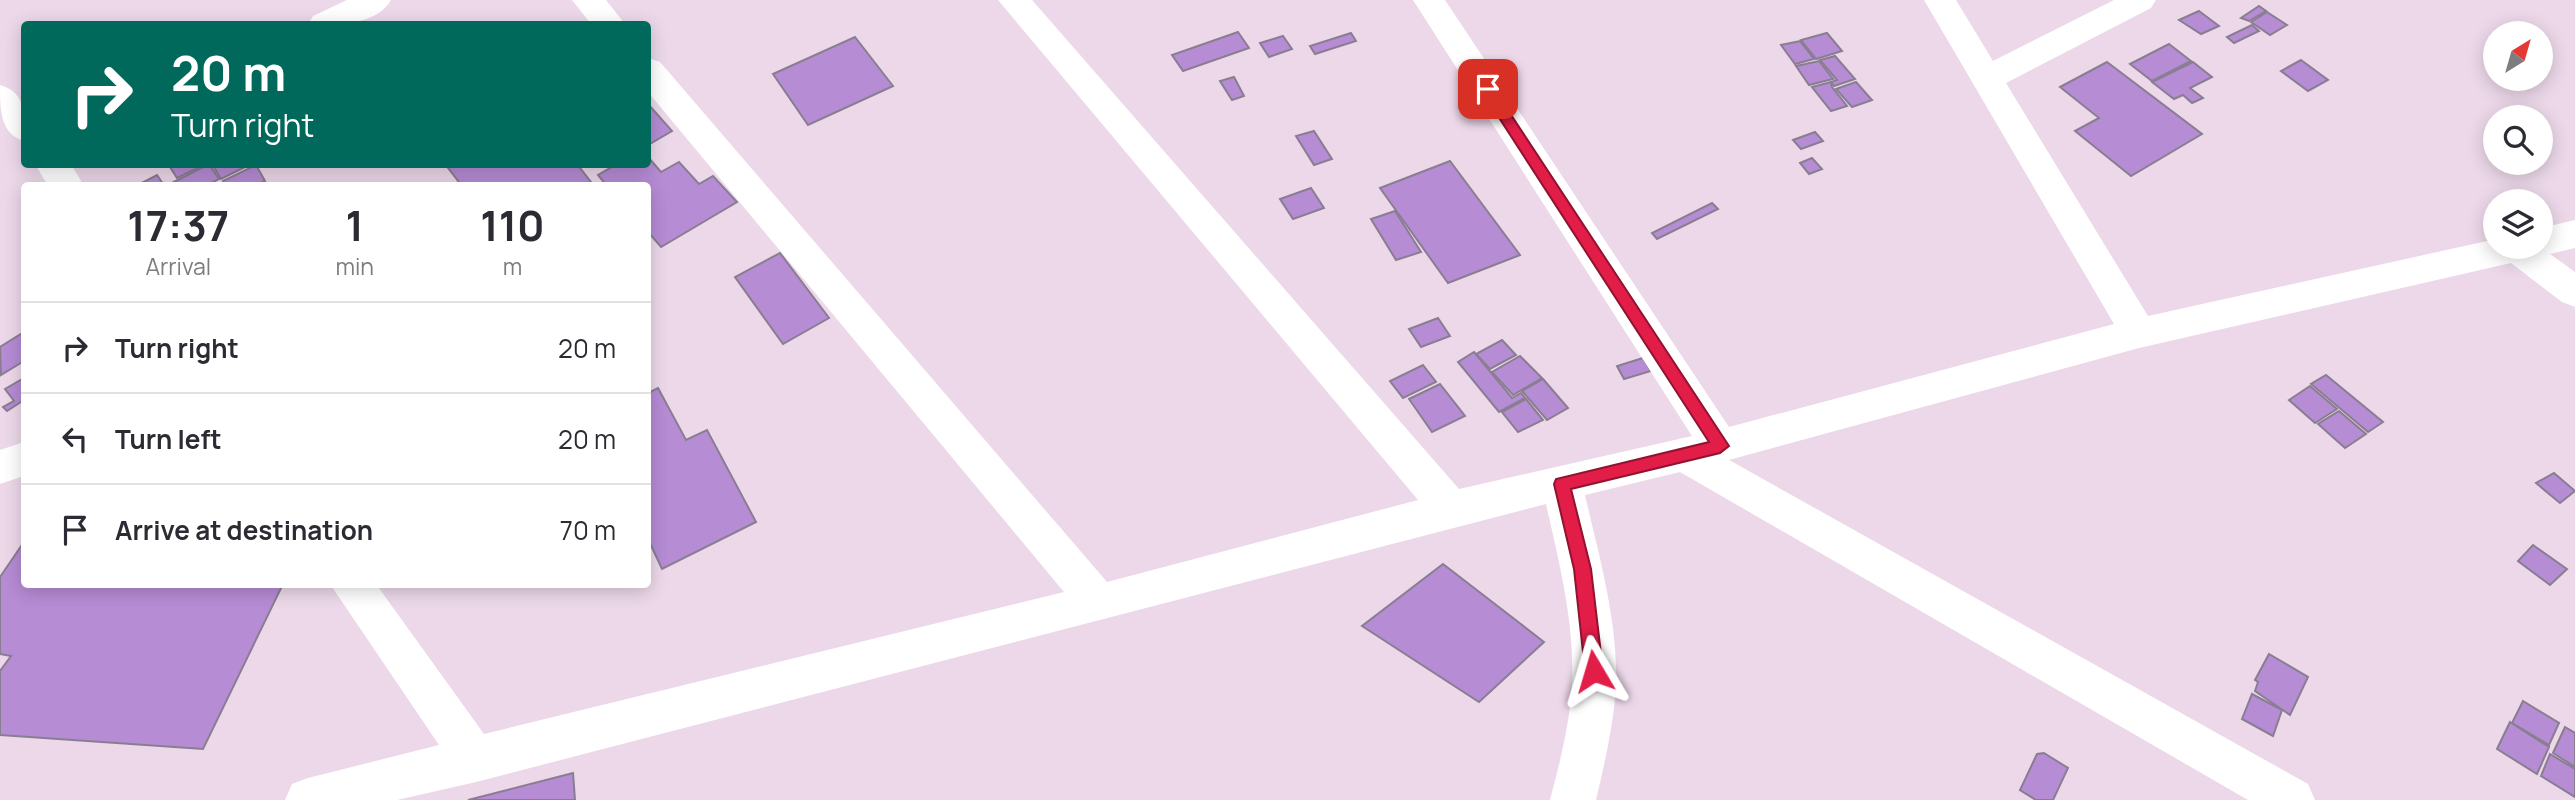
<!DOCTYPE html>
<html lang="en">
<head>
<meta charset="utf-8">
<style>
	body { margin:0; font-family:Manrope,sans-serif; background:#f7f7f7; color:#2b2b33; height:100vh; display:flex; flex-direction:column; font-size:26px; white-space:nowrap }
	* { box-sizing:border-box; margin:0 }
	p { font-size:23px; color:#7c7c81 }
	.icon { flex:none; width:38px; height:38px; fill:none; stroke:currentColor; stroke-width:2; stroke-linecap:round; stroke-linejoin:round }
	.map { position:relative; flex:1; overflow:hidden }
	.panel { position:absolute; left:21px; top:182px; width:630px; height:406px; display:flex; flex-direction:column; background:#fff; border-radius:7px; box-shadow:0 4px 18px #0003 }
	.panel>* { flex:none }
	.guide { position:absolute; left:21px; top:21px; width:630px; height:147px; border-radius:7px; box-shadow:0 4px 18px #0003; background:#00695c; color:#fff; overflow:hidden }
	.needle { width:46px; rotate:37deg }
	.fabs { position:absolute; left:2483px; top:21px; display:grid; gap:14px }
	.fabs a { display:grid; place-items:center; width:70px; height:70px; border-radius:50%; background:#fff; box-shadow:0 4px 18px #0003; font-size:35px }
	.pin { position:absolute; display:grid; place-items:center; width:60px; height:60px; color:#fff; margin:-30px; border-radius:14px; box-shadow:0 4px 10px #0006 }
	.me { position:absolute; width:77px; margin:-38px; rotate:353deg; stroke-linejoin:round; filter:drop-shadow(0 0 5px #0008) }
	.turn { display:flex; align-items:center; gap:24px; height:147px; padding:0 35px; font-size:32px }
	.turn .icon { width:91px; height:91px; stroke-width:2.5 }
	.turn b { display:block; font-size:49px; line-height:60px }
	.eta { display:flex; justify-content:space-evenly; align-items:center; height:119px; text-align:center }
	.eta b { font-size:42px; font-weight:700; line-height:49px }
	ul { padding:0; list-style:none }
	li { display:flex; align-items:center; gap:21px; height:91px; padding:0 35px; border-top:2px solid #e1e1e2 }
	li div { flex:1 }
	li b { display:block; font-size:26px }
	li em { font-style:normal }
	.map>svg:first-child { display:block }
</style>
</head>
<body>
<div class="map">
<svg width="2575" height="800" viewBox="0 0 2575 800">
	<rect width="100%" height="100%" fill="#ecd8e9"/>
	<g fill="#b68cd5" stroke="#897e91" stroke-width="2">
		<polygon points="2259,6 2266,11 2249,21 2241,18"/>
		<polygon points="2199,11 2219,26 2201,34 2179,20"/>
		<polygon points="2267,12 2287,25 2270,35 2251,22"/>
		<polygon points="2252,25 2259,31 2234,43 2227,37"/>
		<polygon points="1238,32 1249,48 1183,71 1172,55"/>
		<polygon points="1351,33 1356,41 1315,54 1310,46"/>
		<polygon points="1827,33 1842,51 1816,59 1801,40"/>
		<polygon points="1283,36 1292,49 1269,57 1260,43"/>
		<polygon points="855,37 893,86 808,125 773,74"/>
		<polygon points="1800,41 1814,59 1795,64 1781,45"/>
		<polygon points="2169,44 2191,61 2152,81 2130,64"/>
		<polygon points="1835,56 1855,79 1834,86 1831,82 1837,80 1820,60"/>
		<polygon points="2301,60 2328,80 2308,91 2281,71"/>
		<polygon points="1819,61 1833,79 1809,85 1796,66"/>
		<polygon points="2107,62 2202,134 2131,176 2075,131 2099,118 2060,87"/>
		<polygon points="2193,62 2212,77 2190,88 2203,98 2192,103 2183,95 2174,99 2152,82"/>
		<polygon points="1234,77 1244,96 1232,100 1220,81"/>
		<polygon points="1831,82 1832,87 1847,106 1831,111 1812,87"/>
		<polygon points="1856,82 1872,100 1852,107 1836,89"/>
		<polygon points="648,104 672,131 648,145"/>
		<polygon points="1314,131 1332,159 1314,165 1296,136"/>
		<polygon points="1815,132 1823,141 1801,149 1793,140"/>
		<polygon points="648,157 661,172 679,162 699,184 713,176 737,202 661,247 648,232 648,186 607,186 598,175 617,164 648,164"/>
		<polygon points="1812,158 1822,169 1809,174 1800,163"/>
		<polygon points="1450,161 1520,255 1448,283 1380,188"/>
		<polygon points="168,164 206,164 177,178"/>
		<polygon points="209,164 219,179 206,186 166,186"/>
		<polygon points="212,164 251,164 221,179"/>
		<polygon points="445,164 577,164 594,186 462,186"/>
		<polygon points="256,165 265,181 254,186 225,186 223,181"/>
		<polygon points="157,175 163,184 136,186"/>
		<polygon points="1311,188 1324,208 1293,219 1280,199"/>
		<polygon points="1712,203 1718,209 1657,239 1652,233"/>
		<polygon points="1395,211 1421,252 1396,260 1371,219"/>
		<polygon points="780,253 829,318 783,344 735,277"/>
		<polygon points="1438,318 1450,336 1421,347 1409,329"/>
		<polygon points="24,332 24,361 1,375 0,347"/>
		<polygon points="1502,340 1516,355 1490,369 1476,354"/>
		<polygon points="1474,352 1512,398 1521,393 1525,398 1499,412 1458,362"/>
		<polygon points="1520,356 1542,378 1513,395 1492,372"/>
		<polygon points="1643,358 1651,371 1624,379 1617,366"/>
		<polygon points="1423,365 1436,382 1403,398 1390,381"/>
		<polygon points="2326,375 2383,422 2368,432 2311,384"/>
		<polygon points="24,378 24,400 7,411 3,407 14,401 5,389"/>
		<polygon points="1543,379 1568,408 1547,420 1522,391"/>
		<polygon points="1440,384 1465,416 1432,432 1409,399"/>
		<polygon points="2310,386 2337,409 2315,423 2289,400"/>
		<polygon points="658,388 686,440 707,430 756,522 662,569 648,539 648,393"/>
		<polygon points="1526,399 1543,420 1518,432 1502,412"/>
		<polygon points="2339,411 2366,434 2345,448 2318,424"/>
		<polygon points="2554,473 2575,491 2560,503 2536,483"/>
		<polygon points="24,542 24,584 283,584 203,749 0,735 0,671 11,656 0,654 0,577"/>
		<polygon points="2533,545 2567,569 2550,585 2518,561"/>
		<polygon points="1443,564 1544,642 1479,702 1362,626"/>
		<polygon points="2269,654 2308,677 2290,715 2255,691 2258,682 2255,680"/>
		<polygon points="2252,694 2282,710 2273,736 2242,719"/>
		<polygon points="2523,701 2559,723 2549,745 2512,723"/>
		<polygon points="2510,722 2549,747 2537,774 2497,749"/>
		<polygon points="2565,727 2575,733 2575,767 2553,753"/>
		<polygon points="2044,753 2068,768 2053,800 2036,800 2020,790 2037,754"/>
		<polygon points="2550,754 2575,769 2575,797 2541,776"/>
		<polygon points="573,773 575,800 468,800"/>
	</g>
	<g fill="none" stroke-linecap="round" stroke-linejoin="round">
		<g fill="#fff" fill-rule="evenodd">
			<path d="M347,0h44c-16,27 -56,24 -83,24l5,-8z"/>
			<polygon points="572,0 606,0 625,24 591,24"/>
			<path d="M998,0h34l427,489 233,-53 -279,-436h32l284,427 385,-103 -190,-324h32l37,61 121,-61h42l-5,8 -145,75 142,233 348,-77v8h45v-19l34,-8v28l-25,6 25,18v35l-13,-5 -51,-39 -372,85 -410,112 579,324 7,16h-67l-568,-328 -95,23c14,61 33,126 31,189 -2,39 -11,78 -20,116h-46c10,-38 20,-77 22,-116 3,-60 -13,-122 -26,-180l-1070,278 -79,18h-112l7,-16 16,-6 131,-33 -109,-161h46l108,150 580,-142 -416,-500v-34l12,4 447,520 311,-82z"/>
			<path d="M0,85c28,8 24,32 24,56 -24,-7 -24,-32 -24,-56z"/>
			<polygon points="35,164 71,164 84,186 48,186"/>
			<polygon points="24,442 24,476 0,484 0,450"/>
		</g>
	</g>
	<polygon fill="#e11d48" stroke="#92132f" stroke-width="2" points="1488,84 1492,86 1729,446 1720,453 1571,489 1591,569 1603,671 1601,677 1594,679 1588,677 1585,671 1574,569 1554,484 1556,479 1709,442 1483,93 1483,86"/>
</svg>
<div class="fabs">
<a><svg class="needle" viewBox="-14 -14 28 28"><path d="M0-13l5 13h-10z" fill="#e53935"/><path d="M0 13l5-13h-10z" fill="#7c7c81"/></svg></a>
<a><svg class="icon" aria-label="search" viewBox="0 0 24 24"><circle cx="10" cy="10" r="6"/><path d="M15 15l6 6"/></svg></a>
<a><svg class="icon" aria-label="layers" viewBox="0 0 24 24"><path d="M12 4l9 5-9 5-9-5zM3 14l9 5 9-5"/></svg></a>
</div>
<div class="pin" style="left:1488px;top:89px;background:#d93025"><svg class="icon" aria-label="arrive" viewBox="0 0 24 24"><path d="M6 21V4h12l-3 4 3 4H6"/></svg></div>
<svg class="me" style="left:1594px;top:671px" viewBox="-20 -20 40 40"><path d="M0-17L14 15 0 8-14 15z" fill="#e11d48" stroke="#fff" stroke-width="4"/></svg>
<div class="guide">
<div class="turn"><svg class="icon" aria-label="right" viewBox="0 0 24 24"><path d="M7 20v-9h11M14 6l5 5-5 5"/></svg><div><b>20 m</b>Turn right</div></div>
</div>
<section class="panel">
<div class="eta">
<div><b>17:37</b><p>Arrival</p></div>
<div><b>1</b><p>min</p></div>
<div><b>110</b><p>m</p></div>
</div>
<ul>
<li><svg class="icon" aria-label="right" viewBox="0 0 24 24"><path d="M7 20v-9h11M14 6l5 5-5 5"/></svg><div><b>Turn right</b></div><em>20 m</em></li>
<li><svg class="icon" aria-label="left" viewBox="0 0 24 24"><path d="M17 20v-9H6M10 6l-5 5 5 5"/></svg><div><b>Turn left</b></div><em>20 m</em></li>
<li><svg class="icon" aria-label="arrive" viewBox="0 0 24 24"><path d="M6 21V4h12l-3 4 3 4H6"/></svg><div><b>Arrive at destination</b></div><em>70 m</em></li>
</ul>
</section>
</div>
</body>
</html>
